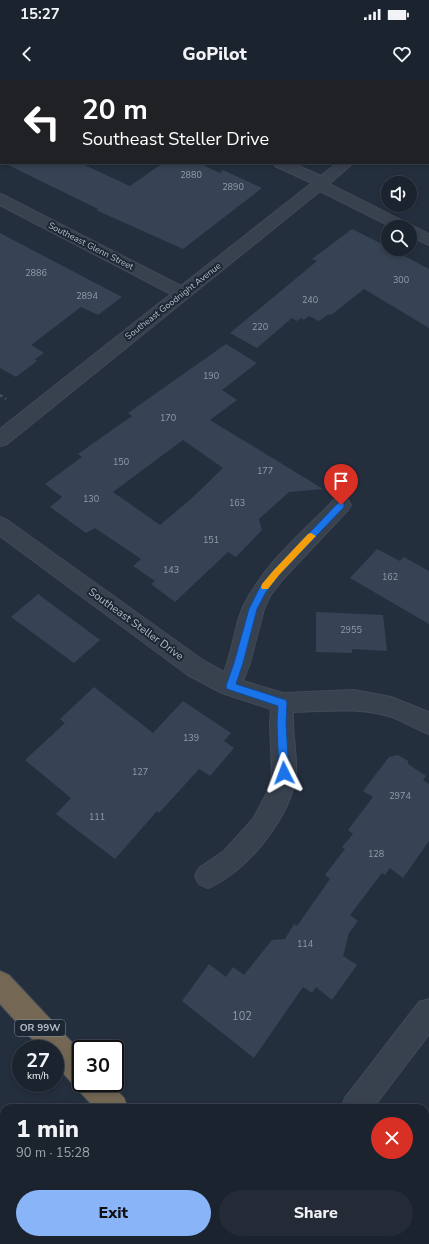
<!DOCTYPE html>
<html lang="en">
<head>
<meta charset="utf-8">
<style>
	body { margin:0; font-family:"Nunito Sans",sans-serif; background:#242b36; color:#f1f3f6; height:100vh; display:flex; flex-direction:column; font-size:15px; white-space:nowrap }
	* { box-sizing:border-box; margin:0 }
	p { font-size:13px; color:#a0a4aa }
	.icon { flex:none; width:22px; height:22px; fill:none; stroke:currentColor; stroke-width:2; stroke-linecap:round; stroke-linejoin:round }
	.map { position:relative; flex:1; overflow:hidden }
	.side { position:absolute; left:0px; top:1024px; width:429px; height:140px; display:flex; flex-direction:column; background:#1b232e; border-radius:12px 12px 0 0; box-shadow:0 2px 6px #0003,0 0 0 1px #39404a }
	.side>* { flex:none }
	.hud { position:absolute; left:0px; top:0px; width:429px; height:84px; box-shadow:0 2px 6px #0003,0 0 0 1px #39404a; background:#202124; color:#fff; overflow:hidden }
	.tools { position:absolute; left:381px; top:96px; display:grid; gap:8px }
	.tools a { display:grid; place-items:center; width:36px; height:36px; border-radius:50%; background:#1b232e; box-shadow:0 2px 6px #0003,0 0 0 1px #39404a; font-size:20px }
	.speed { position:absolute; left:12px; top:960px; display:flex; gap:8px; font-size:20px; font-weight:700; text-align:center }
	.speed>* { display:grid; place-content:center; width:52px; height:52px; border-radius:50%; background:#1b232e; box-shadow:0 2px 6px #0003,0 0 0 1px #39404a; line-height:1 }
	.speed small { font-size:10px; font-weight:400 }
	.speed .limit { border:2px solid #111; border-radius:6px; background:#fff; color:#111 }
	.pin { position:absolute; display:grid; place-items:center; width:34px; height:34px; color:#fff; margin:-41px -17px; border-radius:50% 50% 50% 0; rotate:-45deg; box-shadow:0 0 4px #0007 }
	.pin .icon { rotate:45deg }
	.me { position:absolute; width:44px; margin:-22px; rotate:357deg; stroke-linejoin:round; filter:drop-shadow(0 0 3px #0008) }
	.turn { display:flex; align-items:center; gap:14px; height:84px; padding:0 16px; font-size:18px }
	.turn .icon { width:52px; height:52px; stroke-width:2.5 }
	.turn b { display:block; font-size:28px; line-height:34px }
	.round { display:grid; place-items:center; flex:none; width:42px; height:42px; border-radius:21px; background:#242b36 }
	.head { display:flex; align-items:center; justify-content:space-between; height:68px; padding:0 16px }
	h1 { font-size:24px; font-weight:800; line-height:30px }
	.button { display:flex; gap:8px; margin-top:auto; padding:8px 16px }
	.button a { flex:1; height:46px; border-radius:24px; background:#8ab4f8; color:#111; font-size:16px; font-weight:800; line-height:46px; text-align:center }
	.button a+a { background:#242b36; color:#f1f3f6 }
	.status { display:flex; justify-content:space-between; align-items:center; height:28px; padding:0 20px; background:#1b232e; direction:ltr }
	.status svg { height:11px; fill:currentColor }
	header { display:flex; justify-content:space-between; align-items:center; height:52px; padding:0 16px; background:#1b232e; font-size:18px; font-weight:800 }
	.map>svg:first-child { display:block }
</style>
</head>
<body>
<div class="status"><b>15:27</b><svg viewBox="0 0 49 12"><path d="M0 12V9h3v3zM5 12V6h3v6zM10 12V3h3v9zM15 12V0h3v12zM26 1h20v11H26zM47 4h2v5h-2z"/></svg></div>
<header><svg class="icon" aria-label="back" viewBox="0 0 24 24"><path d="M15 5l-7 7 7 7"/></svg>GoPilot<svg class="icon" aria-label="heart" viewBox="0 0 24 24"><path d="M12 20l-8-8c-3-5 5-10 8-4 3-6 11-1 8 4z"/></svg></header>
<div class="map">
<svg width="429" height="1164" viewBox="0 0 429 1164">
	<rect width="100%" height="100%" fill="#242f3e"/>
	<g fill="#364354" fill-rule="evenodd">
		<polygon points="4,83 80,83 130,106 163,83 199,83 220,93 223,90 262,108 183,169 96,130 98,129"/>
		<polygon points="352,149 388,167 388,169 391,169 429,189 429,248 364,209 331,235 329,234 319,241 309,236 304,240 301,238 297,241 292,238 257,268 230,253 317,181 312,179"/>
		<polygon points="0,153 122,217 98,235 81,227 31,265 44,273 35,279 37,281 16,297 0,288"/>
		<path d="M226,264l31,19 -35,27 15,10 -27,20 113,69 -34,3 -30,27 3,11 -26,27 -8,-5 -53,50 -24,-18 4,-3 -22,-15 8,-7 -46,-31 -9,5 -36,-26 12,-10 -17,-13 37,-27 -4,-3 54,-38 -4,-3zM183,360l40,28 -32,31 -31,26 -47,-33z"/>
		<polygon points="377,469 400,481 404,477 429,491 429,544 350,498"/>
		<polygon points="38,514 100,560 74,583 11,537"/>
		<polygon points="316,532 383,535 387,571 352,569 352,573 316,572"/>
		<polygon points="94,607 153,653 183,621 231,653 224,661 234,668 210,696 199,689 159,733 157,731 115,779 56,734 71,718 25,680 65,643 60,639"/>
		<polygon points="398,675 408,681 408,684 426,696 423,700 429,704 429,761 403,798 390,788 385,795 382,793 350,835 358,841 349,853 343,876 357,885 332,920 316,907 312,913 303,907 254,978 182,921 209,884 226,897 233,887 244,895 272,860 285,859 294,844 297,846 330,799 325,795 345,769 342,767 353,754 348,750 373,717 363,711 389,677"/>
	</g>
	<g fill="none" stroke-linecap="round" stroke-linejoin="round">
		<g stroke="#414a57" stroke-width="2">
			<g id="minor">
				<polygon points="85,0 100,0 101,1 86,1"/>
				<polygon points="404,0 420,0 421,1 405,1"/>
				<polygon points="273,83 292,83 321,96 337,83 353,83 329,104 429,154 429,165 410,156 410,147 392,147 320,111 7,364 0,366 0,349 171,214 0,125 0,114 5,116 181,206 312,103 275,86"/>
				<path d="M341,418l7,2 3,5 -3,5 -65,69 -13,17 -6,13 -14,54 -7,18 40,12 71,-3 37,7 38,15v22c-13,-5 -24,-12 -37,-17 -32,-10 -65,-6 -99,-5 -1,21 4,41 3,61 -4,43 -49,99 -88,115l-9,-4 -4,-8 4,-8 25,-17 29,-32 15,-28 4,-18 -2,-50 1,-14 -49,-16 -34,-18 -188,-139v-19l7,3 197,141 20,11c9,-21 10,-45 19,-65 20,-42 59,-74 91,-107z"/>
				<polygon points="429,919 429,954 373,1028 341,1028 345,1018 419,922"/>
				<polygon points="425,1107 429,1109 429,1140 425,1138"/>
			</g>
		</g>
		<g stroke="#434c59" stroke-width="2">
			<g id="highway">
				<polygon points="0,891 9,895 81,972 81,1003 110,1003 124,1018 128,1028 95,1028 81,1013 78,1005 71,1002 55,984 55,969 41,969 0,924"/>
				<polygon points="220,1160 252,1160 254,1164 222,1164"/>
			</g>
		</g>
		<polyline stroke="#3f5557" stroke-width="2.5" stroke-dasharray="3 3" stroke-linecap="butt" points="0,315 6,319"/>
		<use href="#minor" fill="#38414e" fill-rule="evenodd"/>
		<use href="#highway" fill="#746855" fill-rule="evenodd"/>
	</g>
	<polygon fill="#1a73e8" stroke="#114b97" points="341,422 344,423 344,427 279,495 266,512 257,529 243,583 236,604 286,620 287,623 286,643 289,693 287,696 284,698 280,696 279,693 277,643 278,626 227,609 226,606 234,583 249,529 260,507 273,491 338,423"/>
	<polygon fill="#f59e0b" points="311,453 316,456 314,458 279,495 268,509 262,509 261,507 262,504 273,491 308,454"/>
	<g text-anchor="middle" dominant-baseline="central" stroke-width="4" stroke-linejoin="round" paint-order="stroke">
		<g font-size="9" fill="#929caa">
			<text x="191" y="95">2880</text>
			<text x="233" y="107">2890</text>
			<text x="36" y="193">2886</text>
			<text x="401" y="200">300</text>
			<text x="87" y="216">2894</text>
			<text x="310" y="220">240</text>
			<text x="260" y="247">220</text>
			<text x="211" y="296">190</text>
			<text x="168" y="338">170</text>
			<text x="121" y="382">150</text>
			<text x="265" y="391">177</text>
			<text x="91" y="419">130</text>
			<text x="237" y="423">163</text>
			<text x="211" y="460">151</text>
			<text x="171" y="490">143</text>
			<text x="390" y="497">162</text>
			<text x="351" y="550">2955</text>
			<text x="191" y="658">139</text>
			<text x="140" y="692">127</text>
			<text x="400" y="716">2974</text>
			<text x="97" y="737">111</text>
			<text x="376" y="774">128</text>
			<text x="305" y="864">114</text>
		</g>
		<g font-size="9" fill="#b4bcc9" stroke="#1d2633">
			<text transform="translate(91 166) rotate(27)">Southeast Glenn Street</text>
			<text transform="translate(173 221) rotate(-38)">Southeast Goodnight Avenue</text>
		</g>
		<rect fill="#1d2633" stroke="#878f9c" stroke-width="1" x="15" y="940" width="50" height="16" rx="3"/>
		<g font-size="10" font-weight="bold" fill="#b4bcc9">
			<text x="40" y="948">OR 99W</text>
		</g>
		<g font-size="11" fill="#b4bcc9" stroke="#1d2633">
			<text transform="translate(136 544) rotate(36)">Southeast Steller Drive</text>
		</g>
		<g font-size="11" fill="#929caa">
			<text x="242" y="936">102</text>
		</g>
	</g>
</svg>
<div class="tools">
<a><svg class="icon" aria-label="sound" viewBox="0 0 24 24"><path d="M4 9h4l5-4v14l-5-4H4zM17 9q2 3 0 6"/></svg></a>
<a><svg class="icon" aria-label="search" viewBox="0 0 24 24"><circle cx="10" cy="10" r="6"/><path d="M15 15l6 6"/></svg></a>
</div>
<div class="speed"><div>27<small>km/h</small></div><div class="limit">30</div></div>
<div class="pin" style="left:341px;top:425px;background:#d93025"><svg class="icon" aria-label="arrive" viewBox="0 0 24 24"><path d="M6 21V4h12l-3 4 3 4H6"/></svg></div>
<svg class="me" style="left:284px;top:693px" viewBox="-20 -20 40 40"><path d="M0-17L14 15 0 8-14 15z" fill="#1a73e8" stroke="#fff" stroke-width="4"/></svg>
<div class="hud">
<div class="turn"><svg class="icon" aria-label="left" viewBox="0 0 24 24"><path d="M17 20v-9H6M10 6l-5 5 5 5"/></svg><div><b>20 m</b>Southeast Steller Drive</div></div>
</div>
<section class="side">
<div class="head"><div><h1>1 min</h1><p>90 m · 15:28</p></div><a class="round" style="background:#d93025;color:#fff"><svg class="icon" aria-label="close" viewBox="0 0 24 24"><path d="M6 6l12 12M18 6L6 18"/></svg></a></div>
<div class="button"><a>Exit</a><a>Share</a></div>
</section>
</div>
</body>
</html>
